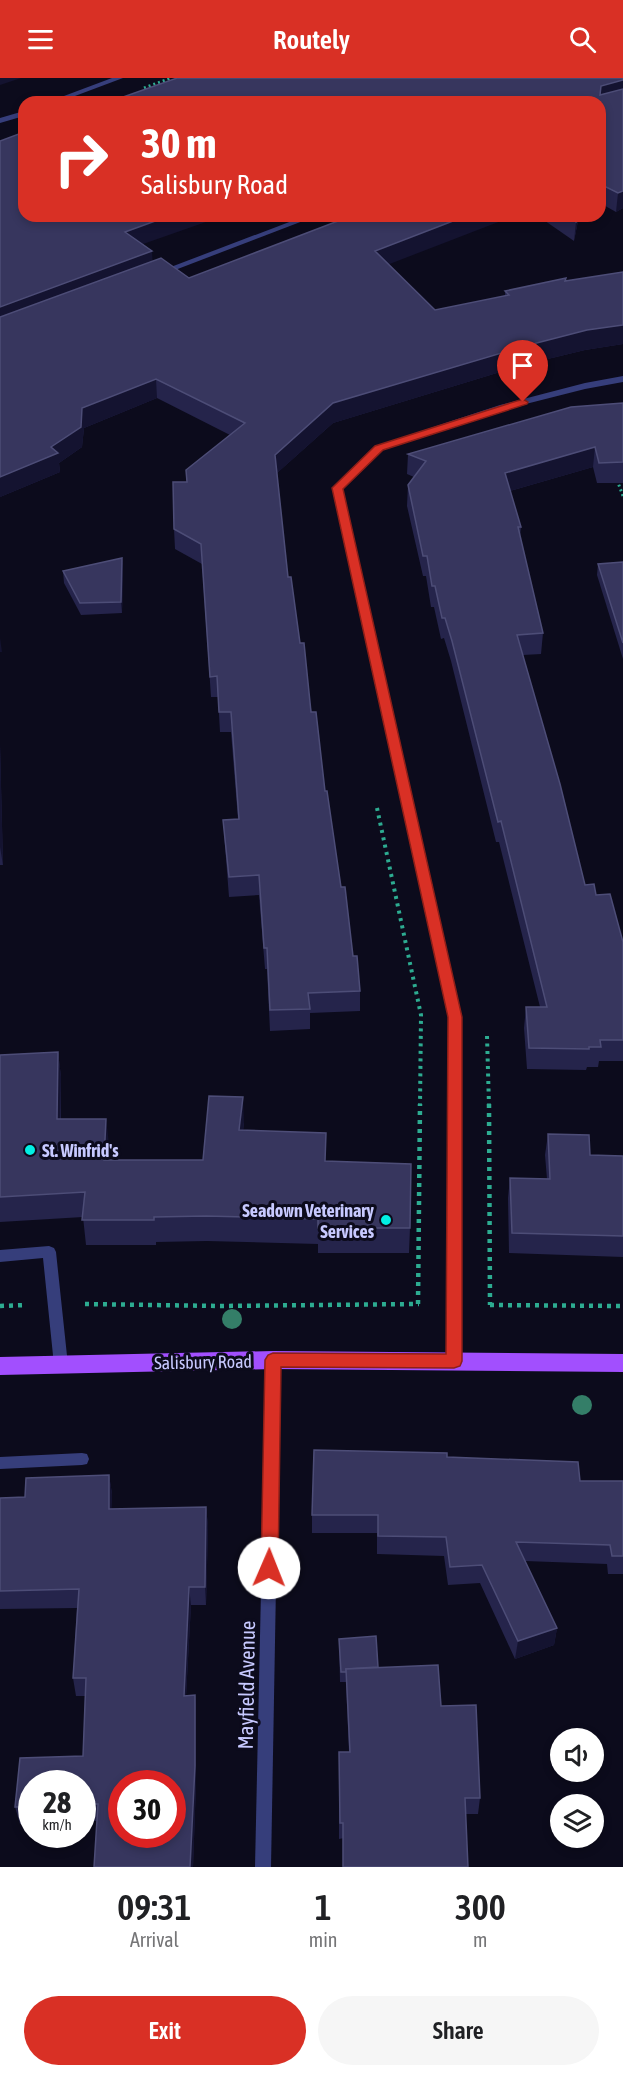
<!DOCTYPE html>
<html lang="en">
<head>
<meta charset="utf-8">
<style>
	body { margin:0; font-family:"Asap Condensed",sans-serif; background:#f6f6f6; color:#202124; height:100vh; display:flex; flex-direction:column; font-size:22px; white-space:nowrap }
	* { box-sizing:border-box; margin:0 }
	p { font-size:20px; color:#757577 }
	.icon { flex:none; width:33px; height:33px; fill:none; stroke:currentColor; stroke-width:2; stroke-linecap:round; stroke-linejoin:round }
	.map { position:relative; height:1789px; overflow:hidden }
	.side { display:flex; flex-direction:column; background:#fff; flex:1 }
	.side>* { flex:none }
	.hud { position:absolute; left:18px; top:18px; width:588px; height:126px; border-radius:18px; box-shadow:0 3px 9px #0003; background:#d93025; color:#fff; overflow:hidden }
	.fabs { position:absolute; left:550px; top:1650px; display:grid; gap:12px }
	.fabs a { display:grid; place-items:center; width:54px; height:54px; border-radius:50%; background:#fff; box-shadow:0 3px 9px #0003; font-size:30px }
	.speed { position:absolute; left:18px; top:1692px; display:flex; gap:12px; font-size:30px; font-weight:700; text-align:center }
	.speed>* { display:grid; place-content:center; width:78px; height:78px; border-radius:50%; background:#fff; box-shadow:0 3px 9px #0003; line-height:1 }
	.speed small { font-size:15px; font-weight:400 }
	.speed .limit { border:9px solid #d22; background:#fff; color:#111 }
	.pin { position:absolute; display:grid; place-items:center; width:51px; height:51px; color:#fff; margin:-62px -26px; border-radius:50% 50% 50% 0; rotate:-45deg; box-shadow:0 0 6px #0007 }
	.pin .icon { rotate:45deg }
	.me { position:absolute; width:66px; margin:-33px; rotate:1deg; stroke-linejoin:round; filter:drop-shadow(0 0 4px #0008) }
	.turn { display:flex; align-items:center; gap:21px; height:126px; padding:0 24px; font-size:27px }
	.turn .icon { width:78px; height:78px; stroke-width:2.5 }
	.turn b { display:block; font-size:42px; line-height:51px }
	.eta { display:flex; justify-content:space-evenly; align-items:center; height:102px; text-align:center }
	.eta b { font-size:36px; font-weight:600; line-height:42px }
	.primary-button { display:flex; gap:12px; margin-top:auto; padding:12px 24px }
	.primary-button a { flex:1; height:69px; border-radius:36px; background:#d93025; color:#fff; font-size:24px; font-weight:600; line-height:69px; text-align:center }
	.primary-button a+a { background:#f6f6f6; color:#202124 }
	header { display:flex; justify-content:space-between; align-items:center; height:78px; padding:0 24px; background:#d93025; color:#fff; font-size:27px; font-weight:600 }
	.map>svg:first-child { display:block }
</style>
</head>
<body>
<header><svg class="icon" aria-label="menu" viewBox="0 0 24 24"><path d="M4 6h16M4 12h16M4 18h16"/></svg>Routely<svg class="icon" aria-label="search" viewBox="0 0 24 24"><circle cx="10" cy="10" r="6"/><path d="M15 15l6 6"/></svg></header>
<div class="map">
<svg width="623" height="1789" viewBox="0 0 623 1789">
	<rect width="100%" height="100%" fill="#0c0b1c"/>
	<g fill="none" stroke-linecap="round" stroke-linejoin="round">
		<g stroke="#2dac91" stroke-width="3" stroke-dasharray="2 3" stroke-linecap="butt">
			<polyline points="144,10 171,0"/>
			<polyline points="617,402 623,418"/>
		</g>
		<g stroke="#2dac91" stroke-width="4" stroke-dasharray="3 4.5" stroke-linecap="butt">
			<polyline points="377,730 421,937 420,1028"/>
			<polyline points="487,958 489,1028"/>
		</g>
		<g stroke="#2dac91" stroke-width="4.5" stroke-dasharray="4 5" stroke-linecap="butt">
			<polyline points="489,1026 490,1227"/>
			<polyline points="85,1226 220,1228 419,1226"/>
			<polyline points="418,1226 420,1026"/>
			<polyline points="490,1227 623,1228"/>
			<polyline points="0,1228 26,1227"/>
		</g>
		<g fill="#363e7b" fill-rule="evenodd">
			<polygon points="49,1168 54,1170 56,1174 68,1287 66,1291 61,1293 56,1291 54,1287 43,1180 0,1184 0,1172"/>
			<polygon points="82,1375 87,1376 89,1381 87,1386 82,1387 0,1391 0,1379"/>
		</g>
		<g fill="#363e7b" fill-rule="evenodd">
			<polygon points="112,0 123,0 59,24 48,24"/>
			<polygon points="24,33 24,38 0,45 0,40"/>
			<polygon points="305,138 316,138 162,197 155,195"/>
			<polygon points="623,298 623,304 585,311 506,331 382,372 343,411 461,939 461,1283 459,1287 454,1289 449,1287 447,1283 449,939 333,410 376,368 500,327 585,305"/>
			<polygon points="273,1276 278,1278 280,1282 271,1789 255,1789 266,1282 268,1278"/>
		</g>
		<polygon fill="#a24ffe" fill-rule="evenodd" points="273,1273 623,1276 623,1294 273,1291 0,1297 0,1279"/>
	</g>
	<g fill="#347e68">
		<circle cx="232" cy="1241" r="10"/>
		<circle cx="582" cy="1327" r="10"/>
	</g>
	<g fill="#25244b" fill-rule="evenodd">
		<polygon points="623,0 623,130 616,134 600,125 600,24"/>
		<polygon points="538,138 579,138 574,163"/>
		<polygon points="143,166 152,173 152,183 189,200 388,186 435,232 505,218 505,213 623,194 623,266 585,272 523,287 333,345 277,395 288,499 300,565 353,878 360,913 360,933 310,935 310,951 270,953 267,891 265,891 259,817 229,819 223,742 238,741 231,654 220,654 218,619 211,619 202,486 175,471 174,451 187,404 230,357 157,320 84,350 82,369 59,385 60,394 0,419"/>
		<polygon points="623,325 623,405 597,405 593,389 510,413 521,449 520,458 543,555 541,576 523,577 585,807 596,817 623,864 623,983 599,983 598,989 587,989 586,992 527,991 524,950 526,929 540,929 499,764 496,764 451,583 444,560 441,561 434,529 431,529 426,498 423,498 407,428 408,407 414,399 407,396 408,376"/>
		<polygon points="122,480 123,491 122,535 81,537 64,505 63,493"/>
		<polygon points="623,484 623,581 597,497 598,486"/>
		<polygon points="0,666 3,787 0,787"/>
		<polygon points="58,974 61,999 61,1041 109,1066 108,1082 203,1082 244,1044 243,1053 326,1083 410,1150 409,1175 318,1175 318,1166 207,1163 156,1164 156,1167 86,1167 83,1139 0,1144 0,977"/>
		<polygon points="548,1056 590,1077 623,1078 623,1179 509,1175 508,1120 510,1100 547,1101 545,1077"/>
		<polygon points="447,1379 580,1403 623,1403 623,1496 608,1496 607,1486 525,1483 557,1550 554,1567 515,1581 480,1505 448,1507 444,1478 377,1476 377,1455 312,1455 312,1437"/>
		<path d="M109,1397l3,19 -1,15 95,-2 2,19 -2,79h-15l-5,91 9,-1 1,18v70l-3,84h-99l3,-46h-15v-37h-50v39l-12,1 -5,-17 5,-49 63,-2 2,-60h-9l-3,-18 4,-70 -77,1v-111l25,-1 1,-19zM122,1706h50v50h-50z"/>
		<polygon points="339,1561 378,1589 441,1628 480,1720 478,1736 465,1736 339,1761 339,1674 349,1674 346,1604 340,1604"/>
	</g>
	<g fill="#141330">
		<polygon points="0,0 21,0 0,7"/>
		<polygon points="623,2 623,20 600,26 601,8"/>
		<polygon points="623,113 623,130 616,134 618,115"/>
		<polygon points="169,138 223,138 126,172 125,154"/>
		<polygon points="466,138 514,138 374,192 375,173"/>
		<polygon points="577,138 579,138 574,163 576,144"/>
		<polygon points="152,173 153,192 0,249 0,229"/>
		<polygon points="623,247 623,266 585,272 523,287 333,345 276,396 275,377 333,325 525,268 587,252"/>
		<polygon points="156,301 157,320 84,350 82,369 59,385 60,394 0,419 0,399 51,369 82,330"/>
		<polygon points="595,369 593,389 503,415 505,395"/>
		<polygon points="122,480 123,491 122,535 121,524"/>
		<polygon points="0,560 2,574 0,574"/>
		<polygon points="0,666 0,668 3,787 0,769"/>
		<polygon points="58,974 61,999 60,1067 57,1041"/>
		<polygon points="243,1019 244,1044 240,1078 239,1052"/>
		<polygon points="106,1041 109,1066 107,1107 104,1082"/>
		<polygon points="109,1397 112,1416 111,1450 109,1431"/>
		<polygon points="206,1429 208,1448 206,1527 205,1509"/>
		<polygon points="189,1509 191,1527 185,1635 184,1618"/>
		<polygon points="557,1550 554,1567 515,1581 518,1563"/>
		<polygon points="195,1617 196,1635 196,1705 193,1789 190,1789"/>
	</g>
	<g fill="#37365e" stroke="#4d4d77" stroke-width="1.5" fill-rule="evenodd">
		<polygon points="177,0 623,0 623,2 601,8 600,17 623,11 623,113 618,115 600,106 600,24 109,24"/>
		<polygon points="24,54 24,138 169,138 125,154 152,173 0,229 0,63"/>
		<polygon points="351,138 466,138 375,173 435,232 509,217 505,213 566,200 565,203 623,194 623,247 587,252 525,268 333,325 275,377 288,499 291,499 300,565 304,565 311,634 316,634 325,713 327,713 341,809 345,809 353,878 357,878 360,913 308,915 310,931 270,932 267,870 264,870 259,797 229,799 223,742 239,741 231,634 219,634 217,598 210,599 201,466 174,451 173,404 187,404 186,392 245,345 156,301 82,330 81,349 51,369 58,375 0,399 0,239 161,180 189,200"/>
		<polygon points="567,138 577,138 576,144"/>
		<polygon points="623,325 623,384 599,385 595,369 505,395 521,449 518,449 543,555 517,557 560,706 585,807 594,806 596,817 610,816 623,864 623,962 600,962 601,969 589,969 589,971 529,970 526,929 547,929 501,743 498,744 452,563 445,540 442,540 435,508 432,508 427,478 423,478 408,407 426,383 408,376 571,329"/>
		<polygon points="122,480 121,524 80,525 63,493"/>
		<polygon points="623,484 623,565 598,486"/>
		<polygon points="58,974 57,1041 106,1041 104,1082 203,1082 209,1018 243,1019 239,1052 326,1055 325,1083 411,1086 410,1150 318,1150 318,1141 206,1138 154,1139 154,1142 82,1142 85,1114 0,1119 0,977"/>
		<polygon points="548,1056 589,1057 590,1077 623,1078 623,1158 512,1155 510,1100 550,1101"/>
		<polygon points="314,1372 447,1375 447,1379 578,1384 580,1403 623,1403 623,1478 612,1478 610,1467 516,1464 557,1550 518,1563 482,1487 450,1489 446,1459 378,1458 378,1437 312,1437"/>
		<path d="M109,1397v34l97,-2 -1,80h-16l-5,109 11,-1v71l-5,101h-96l4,-63h-16v-20h-50v23h-17l5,-49 63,-2 3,-78h-13l6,-89 -79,2v-93l25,-1 1,-19zM122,1706h50v50h-50z"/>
		<polygon points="376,1558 378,1589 346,1591 346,1594 341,1594 339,1561"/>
		<polygon points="438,1587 441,1628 476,1627 480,1720 465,1720 468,1789 343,1789 343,1745 340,1745 339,1674 350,1674 346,1591"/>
	</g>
	<polygon fill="#d93025" stroke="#8d1f18" stroke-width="1.5" points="523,321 528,324 527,326 383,372 343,411 462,939 462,1283 460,1288 454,1290 281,1289 278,1490 275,1495 269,1497 263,1495 261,1490 265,1282 268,1277 273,1275 446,1276 448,939 332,410 375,368"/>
	<g fill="#02efe3" stroke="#0c0b1c" stroke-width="2">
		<circle cx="30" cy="1072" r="6"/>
		<circle cx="386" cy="1142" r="6"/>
	</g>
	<g text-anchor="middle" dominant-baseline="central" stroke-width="6" stroke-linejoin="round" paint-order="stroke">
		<g font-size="18" font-weight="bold" fill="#c7c9ff" stroke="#0c0b1c" text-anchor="start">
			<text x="42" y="1072">St. Winfrid's</text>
			<text x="374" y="1132" text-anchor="end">Seadown Veterinary<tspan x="374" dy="21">Services</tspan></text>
		</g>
		<g font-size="18" fill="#c7c9ff" stroke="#0c0b1c">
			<text transform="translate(203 1284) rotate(-1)">Salisbury Road</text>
		</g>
		<g font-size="21" fill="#c7c9ff" stroke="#0c0b1c">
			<text transform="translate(246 1607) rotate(-89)">Mayfield Avenue</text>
		</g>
	</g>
</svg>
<div class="fabs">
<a><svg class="icon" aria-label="sound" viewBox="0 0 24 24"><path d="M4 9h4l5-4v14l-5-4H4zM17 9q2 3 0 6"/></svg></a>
<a><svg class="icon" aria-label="layers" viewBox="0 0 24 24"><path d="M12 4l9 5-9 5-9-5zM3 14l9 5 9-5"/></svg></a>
</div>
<div class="speed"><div>28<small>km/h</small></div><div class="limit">30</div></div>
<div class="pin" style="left:523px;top:324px;background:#d93025"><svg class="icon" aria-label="arrive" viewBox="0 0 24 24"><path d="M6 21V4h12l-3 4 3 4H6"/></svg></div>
<svg class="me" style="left:269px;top:1490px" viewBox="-20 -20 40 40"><circle r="19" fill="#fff"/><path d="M0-13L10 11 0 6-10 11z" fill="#d93025"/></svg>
<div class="hud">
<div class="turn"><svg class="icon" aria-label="right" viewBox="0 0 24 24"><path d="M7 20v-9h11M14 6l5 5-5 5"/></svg><div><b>30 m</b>Salisbury Road</div></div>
</div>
</div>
<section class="side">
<div class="eta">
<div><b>09:31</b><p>Arrival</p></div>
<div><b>1</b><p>min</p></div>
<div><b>300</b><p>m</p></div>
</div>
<div class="primary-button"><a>Exit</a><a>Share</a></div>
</section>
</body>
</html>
